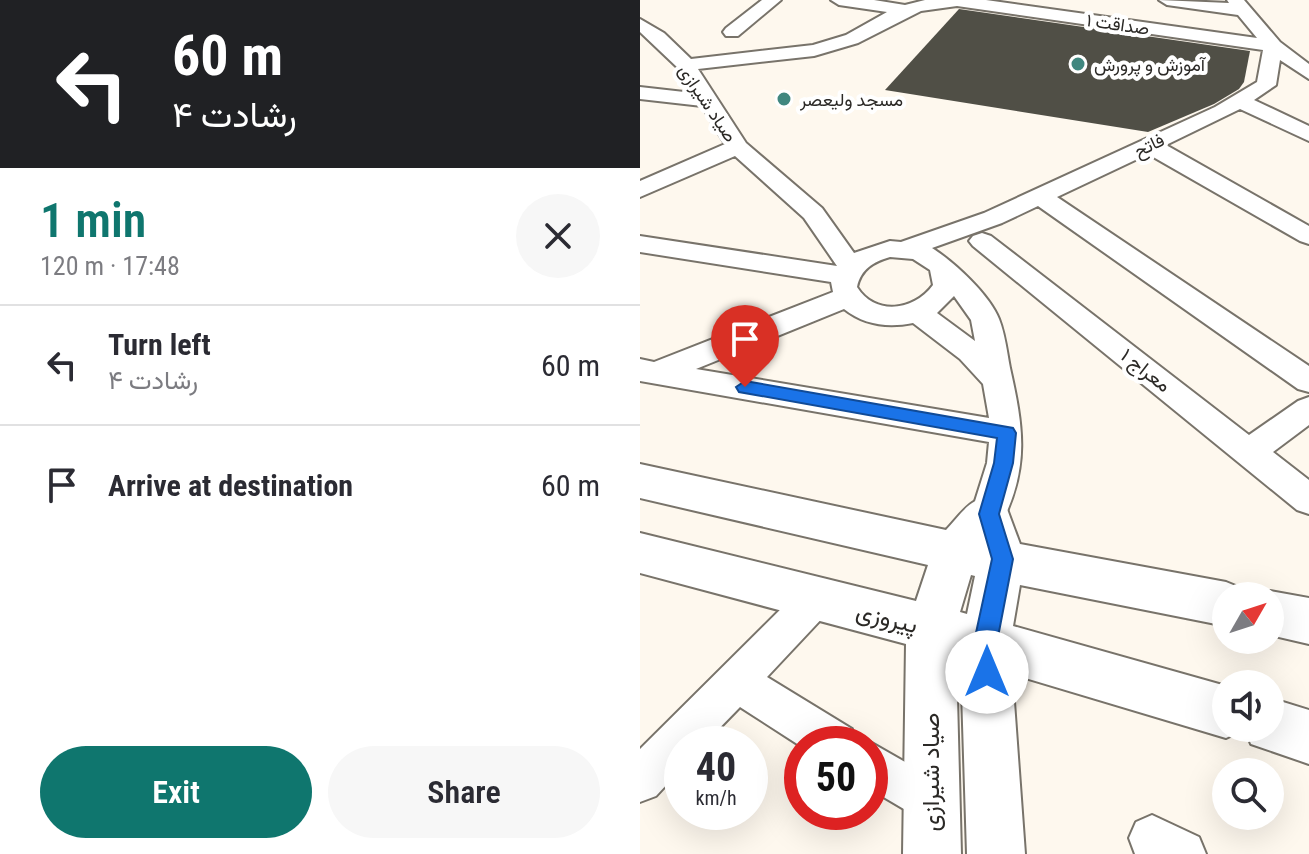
<!DOCTYPE html>
<html lang="en">
<head>
<meta charset="utf-8">
<style>
	body { margin:0; font-family:"Roboto Condensed",Vazirmatn,sans-serif; background:#f7f7f7; color:#2b2b33; height:100vh; display:flex; flex-direction:column; font-size:30px; white-space:nowrap }
	* { box-sizing:border-box; margin:0 }
	p { font-size:26px; color:#7c7c81 }
	.icon { flex:none; width:44px; height:44px; fill:none; stroke:currentColor; stroke-width:2; stroke-linecap:round; stroke-linejoin:round }
	.map { position:relative; flex:1; overflow:hidden }
	.details { display:flex; flex-direction:column; background:#fff; width:640px }
	.details>* { flex:none }
	.banner { background:#202124; color:#fff; overflow:hidden }
	.needle { width:52px; rotate:51deg }
	.tools { position:absolute; left:572px; top:582px; display:grid; gap:16px }
	.tools a { display:grid; place-items:center; width:72px; height:72px; border-radius:50%; background:#fff; box-shadow:0 8px 32px #0002; font-size:40px }
	.speed { position:absolute; left:24px; top:726px; display:flex; gap:16px; font-size:40px; font-weight:700; text-align:center }
	.speed>* { display:grid; place-content:center; width:104px; height:104px; border-radius:50%; background:#fff; box-shadow:0 8px 32px #0002; line-height:1 }
	.speed small { font-size:20px; font-weight:400 }
	.speed .limit { border:12px solid #d22; background:#fff; color:#111 }
	.pin { position:absolute; display:grid; place-items:center; width:68px; height:68px; color:#fff; margin:-82px -34px; border-radius:50% 50% 50% 0; rotate:-45deg; box-shadow:0 0 8px #0007 }
	.pin .icon { rotate:45deg }
	.me { position:absolute; width:88px; margin:-44px; rotate:0deg; stroke-linejoin:round; filter:drop-shadow(0 0 6px #0008) }
	.turn { display:flex; align-items:center; gap:28px; height:168px; padding:0 40px; font-size:36px }
	.turn .icon { width:104px; height:104px; stroke-width:2.5 }
	.turn b { display:block; font-size:56px; line-height:68px }
	.round { display:grid; place-items:center; flex:none; width:84px; height:84px; border-radius:42px; background:#f7f7f7 }
	.overview { display:flex; align-items:center; justify-content:space-between; height:136px; padding:0 40px }
	h1 { font-size:48px; font-weight:600; line-height:60px; color:#0f766e }
	.action { display:flex; gap:16px; margin-top:auto; padding:16px 40px }
	.action a { flex:1; height:92px; border-radius:48px; background:#0f766e; color:#fff; font-size:32px; font-weight:600; line-height:92px; text-align:center }
	.action a+a { background:#f7f7f7; color:#2b2b33 }
	ul { padding:0; list-style:none }
	li { display:flex; align-items:center; gap:24px; height:120px; padding:0 40px; border-top:2px solid #e1e1e2 }
	li div { flex:1 }
	li b { display:block; font-size:30px }
	li em { font-style:normal }
	main { display:flex; flex:1; min-height:0 }
	.map>svg:first-child { display:block }
</style>
</head>
<body>
<main>
<section class="details">
<div class="banner">
<div class="turn"><svg class="icon" aria-label="left" viewBox="0 0 24 24"><path d="M17 20v-9H6M10 6l-5 5 5 5"/></svg><div><b>60 m</b>رشادت ۴</div></div>
</div>
<div class="overview"><div><h1>1 min</h1><p>120 m · 17:48</p></div><a class="round"><svg class="icon" aria-label="close" viewBox="0 0 24 24"><path d="M6 6l12 12M18 6L6 18"/></svg></a></div>
<ul>
<li><svg class="icon" aria-label="left" viewBox="0 0 24 24"><path d="M17 20v-9H6M10 6l-5 5 5 5"/></svg><div><b>Turn left</b><p>رشادت ۴</p></div><em>60 m</em></li>
<li><svg class="icon" aria-label="arrive" viewBox="0 0 24 24"><path d="M6 21V4h12l-3 4 3 4H6"/></svg><div><b>Arrive at destination</b></div><em>60 m</em></li>
</ul>
<div class="action"><a>Exit</a><a>Share</a></div>
</section>
<div class="map">
<svg width="669" height="854" viewBox="0 0 669 854">
	<rect width="100%" height="100%" fill="#fef8ee"/>
	<polygon fill="#504f46" points="319,9 610,51 604,82 599,89 574,104 508,132 245,90"/>
	<g fill="none" stroke-linecap="round" stroke-linejoin="round">
		<g stroke="#78736a" stroke-width="4">
			<g id="minor">
				<polygon points="122,0 141,0 98,36 86,36 83,32 86,28"/>
				<path d="M191,0h43l31,5 20,-5h61l271,38 -19,-23 -71,-10 -8,-5 70,3 -2,-3h17l36,42 29,22v15l-29,-19 -4,25 -22,15 55,26v15l-69,-32 -74,36 143,81v18l-9,-3 -152,-87 -91,43 252,169v26l-11,-3 -260,-183 -36,17 -70,25c22,14 57,46 67,71 6,15 8,33 11,49 13,58 20,99 -9,156l-12,5 -12,-5 -6,-10 16,-51 2,-21 -349,-61v-22l14,3 179,-70 -2,-10 -191,-30v-16l197,30 -33,-48 -69,-62 -95,41v-16l85,-37 -23,-38 -62,-7v-12l53,6 -15,-25 -38,-36v-13l24,14 27,26 122,-14 33,-10 41,-23 -48,-7zM317,6l306,44 -6,32 -42,25 -231,106 -83,29 -11,-1 -36,12 -32,-45 -76,-65 -48,-74 116,-13 44,-13 63,-32zM250,257l23,2 17,11 3,15c-19,26 -58,31 -76,2 4,-18 16,-25 33,-30zM314,296l17,24 4,21 -38,-28zM204,309c20,16 44,19 69,14l47,36 23,25 6,34 -293,-49z"/>
				<polygon points="342,233 351,236 609,435 658,401 669,397 669,425 633,452 669,480 669,514 657,510 333,246 329,241 333,236"/>
				<polygon points="175,583 188,588 194,600 188,612 127,677 212,729 219,744 162,744 162,747 100,707 64,744 42,744 42,768 16,796 0,802 0,749 162,588"/>
				<polygon points="230,742 307,786 314,802 307,818 291,825 230,789 230,744 225,744"/>
				<polygon points="512,815 559,837 566,854 495,854 489,838 496,822"/>
			</g>
		</g>
		<g stroke="#78736a" stroke-width="4">
			<g id="major">
				<path d="M0,464l306,66c19,-20 28,-40 58,-29l16,43 206,38 17,7 3,7h-20v30l-206,-41 -7,41 213,60v42h44v-30l39,12v54l-58,-20 -6,-15 -19,9 -214,-64 13,180h-58l-6,-195 -5,-1 5,196h-58l3,-210 -266,-71v-40l276,68 12,-36 -288,-67zM331,575l4,1 -8,38 -7,-2z"/>
				<polygon points="630,591 669,598 669,644 630,635 630,596 616,596"/>
			</g>
		</g>
		<use href="#minor" fill="#fff" fill-rule="evenodd"/>
		<use href="#major" fill="#fff" fill-rule="evenodd"/>
	</g>
	<polygon fill="#1a73e8" stroke="#114b97" stroke-width="2" points="105,381 373,428 376,433 373,463 359,514 373,559 357,642 359,672 355,680 347,683 339,680 334,642 352,559 339,514 354,463 357,438 99,392 96,387"/>
	<g fill="#40877f" stroke="#fff" stroke-width="3">
		<circle cx="438" cy="64" r="8"/>
		<circle cx="144" cy="99" r="8"/>
	</g>
	<g text-anchor="middle" dominant-baseline="central" stroke-width="8" stroke-linejoin="round" paint-order="stroke">
		<g font-size="18" fill="#2b2926" stroke="#fff">
			<text transform="translate(478 24) rotate(8)">صداقت ۱</text>
			<text transform="translate(68 103) rotate(56)">صیاد شیرازی</text>
			<text transform="translate(509 145) rotate(-25)">فاتح</text>
		</g>
		<g font-size="18" fill="#2b2926" stroke="#fff" text-anchor="start">
			<text x="454" y="64">آموزش و پرورش</text>
			<text x="160" y="99">مسجد ولیعصر</text>
		</g>
		<g font-size="20" fill="#2b2926" stroke="#fff">
			<text transform="translate(506 370) rotate(38)">معراج ۱</text>
		</g>
		<g font-size="24" fill="#2b2926" stroke="#fff">
			<text transform="translate(247 618) rotate(14)">پیروزی</text>
			<text transform="translate(291 772) rotate(-90)">صیاد شیرازی</text>
		</g>
	</g>
</svg>
<div class="tools">
<a><svg class="needle" viewBox="-14 -14 28 28"><path d="M0-13l5 13h-10z" fill="#e53935"/><path d="M0 13l5-13h-10z" fill="#7c7c81"/></svg></a>
<a><svg class="icon" aria-label="sound" viewBox="0 0 24 24"><path d="M4 9h4l5-4v14l-5-4H4zM17 9q2 3 0 6"/></svg></a>
<a><svg class="icon" aria-label="search" viewBox="0 0 24 24"><circle cx="10" cy="10" r="6"/><path d="M15 15l6 6"/></svg></a>
</div>
<div class="speed"><div>40<small>km/h</small></div><div class="limit">50</div></div>
<div class="pin" style="left:105px;top:387px;background:#d93025"><svg class="icon" aria-label="arrive" viewBox="0 0 24 24"><path d="M6 21V4h12l-3 4 3 4H6"/></svg></div>
<svg class="me" style="left:347px;top:672px" viewBox="-20 -20 40 40"><circle r="19" fill="#fff"/><path d="M0-13L10 11 0 6-10 11z" fill="#1a73e8"/></svg>
</div>
</main>
</body>
</html>
